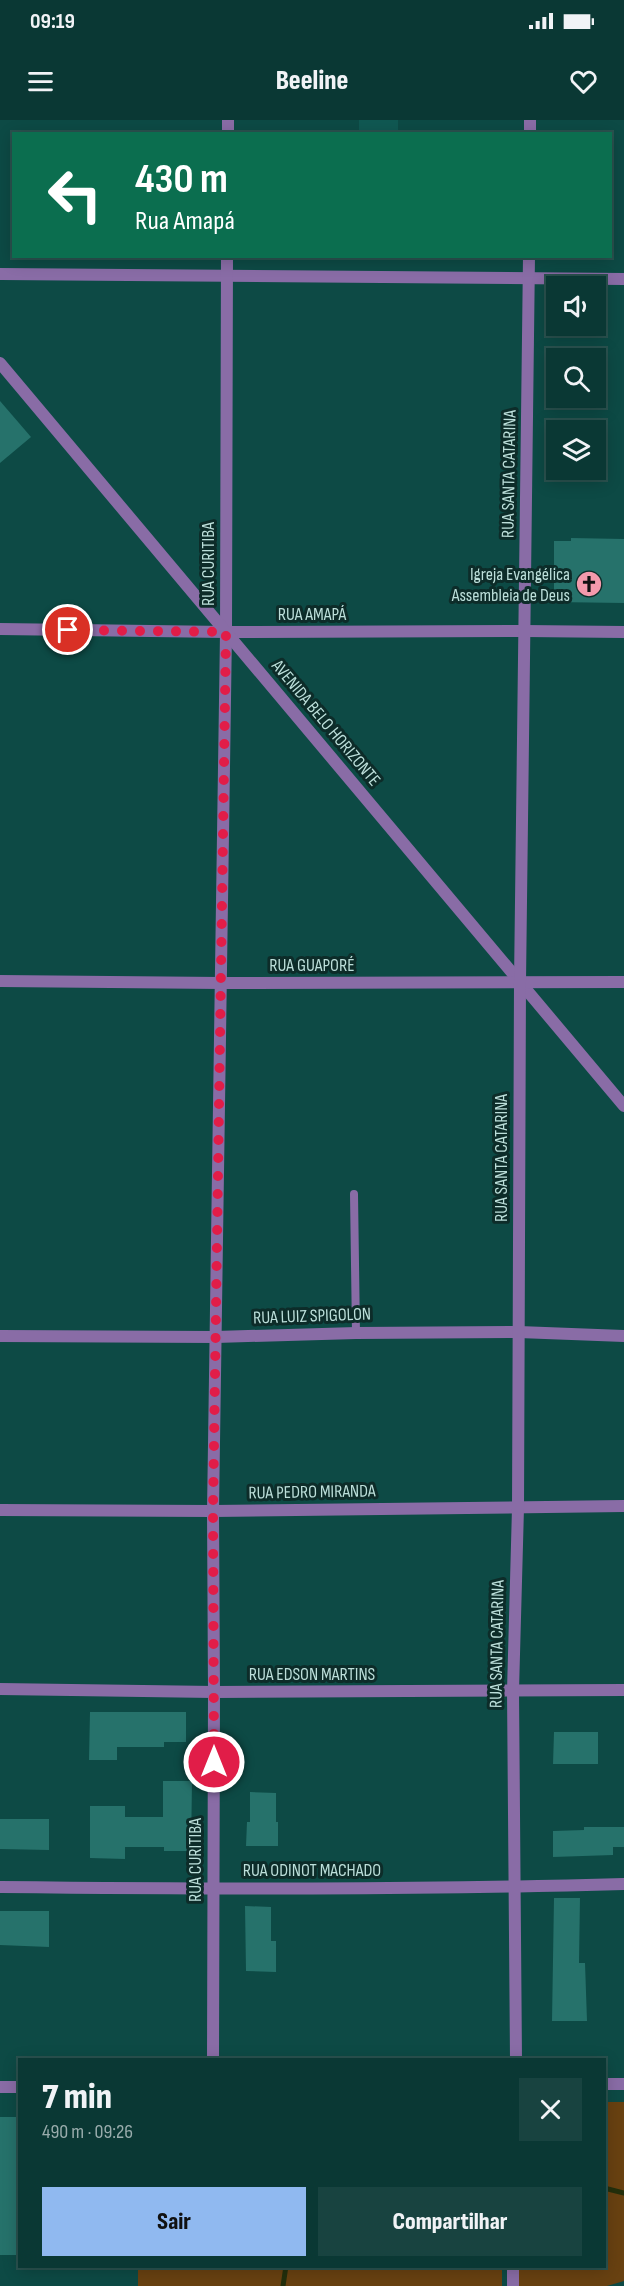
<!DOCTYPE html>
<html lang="pt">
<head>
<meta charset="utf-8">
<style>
	body { margin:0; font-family:"Sofia Sans Condensed",sans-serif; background:#184340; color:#f1f3f6; height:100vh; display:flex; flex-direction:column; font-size:22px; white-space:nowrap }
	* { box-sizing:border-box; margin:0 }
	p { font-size:20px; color:#99acac }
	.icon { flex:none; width:33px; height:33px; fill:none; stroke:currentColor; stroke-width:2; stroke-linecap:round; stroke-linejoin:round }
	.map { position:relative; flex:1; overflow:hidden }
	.side { position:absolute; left:18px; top:1938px; width:588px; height:210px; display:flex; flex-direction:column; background:#0a3834; border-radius:0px; box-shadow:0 3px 15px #0003,0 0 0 2px #2a524f }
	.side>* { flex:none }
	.top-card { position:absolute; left:12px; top:12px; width:600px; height:126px; border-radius:0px; box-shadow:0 3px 15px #0003,0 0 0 2px #2a524f; background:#0b6e4f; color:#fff; overflow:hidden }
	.controls { position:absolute; left:546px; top:156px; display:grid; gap:12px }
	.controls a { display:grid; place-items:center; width:60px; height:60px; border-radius:0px; background:#0a3834; box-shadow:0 3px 15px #0003,0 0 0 2px #2a524f; font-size:30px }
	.pin { position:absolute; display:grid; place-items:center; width:51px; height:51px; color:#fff; margin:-26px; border:3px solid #fff; border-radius:50%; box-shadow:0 2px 6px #0007 }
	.me { position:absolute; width:66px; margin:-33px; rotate:0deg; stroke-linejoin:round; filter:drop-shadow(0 0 4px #0008) }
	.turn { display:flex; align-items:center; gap:21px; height:126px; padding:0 24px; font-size:27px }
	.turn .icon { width:78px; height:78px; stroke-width:2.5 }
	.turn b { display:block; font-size:42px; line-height:51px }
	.round { display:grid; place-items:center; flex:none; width:63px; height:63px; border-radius:0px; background:#184340 }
	.headline { display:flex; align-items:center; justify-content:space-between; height:102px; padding:0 24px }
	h1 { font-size:36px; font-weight:800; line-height:45px }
	.cta { display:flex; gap:12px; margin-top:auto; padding:12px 24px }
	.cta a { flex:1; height:69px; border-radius:0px; background:#90b9f0; color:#111; font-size:24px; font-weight:800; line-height:69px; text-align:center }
	.cta a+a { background:#184340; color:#f1f3f6 }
	.status { display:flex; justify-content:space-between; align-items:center; height:42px; padding:0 30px; background:#0a3834; direction:ltr }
	.status svg { height:16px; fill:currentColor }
	header { display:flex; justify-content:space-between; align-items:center; height:78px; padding:0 24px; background:#0a3834; font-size:27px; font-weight:800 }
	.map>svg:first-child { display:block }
</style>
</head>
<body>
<div class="status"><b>09:19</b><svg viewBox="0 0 49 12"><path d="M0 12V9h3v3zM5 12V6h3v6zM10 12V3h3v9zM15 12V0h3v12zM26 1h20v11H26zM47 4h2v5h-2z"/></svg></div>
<header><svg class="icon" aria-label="menu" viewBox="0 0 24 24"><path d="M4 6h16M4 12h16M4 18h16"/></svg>Beeline<svg class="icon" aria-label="heart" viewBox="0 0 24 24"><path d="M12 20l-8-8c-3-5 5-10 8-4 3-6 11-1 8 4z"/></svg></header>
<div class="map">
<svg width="624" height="2166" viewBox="0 0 624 2166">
	<rect width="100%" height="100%" fill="#0d4a45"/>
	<rect fill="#105852" x="359" y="0" width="39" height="13"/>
	<g fill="#684111">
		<polygon points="605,1982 624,1982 624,2161 607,2166 514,2166 515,2147 604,2146"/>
		<rect x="138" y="2147" width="364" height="19"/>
	</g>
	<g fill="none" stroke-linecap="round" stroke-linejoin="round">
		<g stroke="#232f0c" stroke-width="5">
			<polyline points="604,2068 624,2073"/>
			<polyline points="283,2166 286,2146"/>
		</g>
	</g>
	<g fill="#26726b">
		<polygon points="0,281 31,317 0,343"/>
		<polygon points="571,418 624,419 624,483 554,482 554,421 571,421"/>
		<polygon points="90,1592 186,1592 186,1622 164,1622 164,1627 117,1627 117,1640 89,1640"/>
		<polygon points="554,1612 598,1612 598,1644 553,1644"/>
		<polygon points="163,1661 192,1661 191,1731 164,1731 164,1727 125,1727 125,1739 90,1738 90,1686 125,1686 125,1697 163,1697"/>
		<polygon points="250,1672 276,1673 276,1702 278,1702 278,1726 246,1726 247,1702 250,1702"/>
		<polygon points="0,1699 49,1699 49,1730 0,1729"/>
		<polygon points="584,1707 624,1707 624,1727 613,1727 613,1735 553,1737 553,1711 584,1710"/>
		<polygon points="554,1778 580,1778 579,1843 585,1843 587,1901 552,1901"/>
		<polygon points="245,1786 271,1787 271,1821 276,1821 276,1852 246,1851"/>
		<polygon points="0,1791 49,1791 49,1827 0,1825"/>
		<rect x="0" y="1997" width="20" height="138"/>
	</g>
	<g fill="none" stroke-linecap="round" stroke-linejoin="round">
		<polyline stroke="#896ca6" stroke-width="8" points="354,1074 356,1213"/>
		<g stroke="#896ca6" stroke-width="12">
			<polyline points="228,14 228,0"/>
			<polyline points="0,154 624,159"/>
			<polyline points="0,509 226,512 525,511 624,512"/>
			<polyline points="0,1216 216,1217 356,1213 519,1212 624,1216"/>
			<polyline points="0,1390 213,1391 624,1386"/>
			<polyline points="0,1569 214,1572 624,1570"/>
			<path d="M0,1767c208,2 416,3 624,-3"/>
			<polyline points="213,1940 214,1572 213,1391 226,512 227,136"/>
			<polyline points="604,1964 624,1964"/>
			<polyline points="0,1967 20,1967"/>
		</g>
		<g stroke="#896ca6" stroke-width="12">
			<polyline points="530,14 530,0"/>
			<polyline points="0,243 624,986"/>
			<polyline points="0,861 221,863 624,862"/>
			<polyline points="516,1940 513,1571 518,1388 520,862 529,136"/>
			<polyline points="513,2166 513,2146"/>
		</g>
	</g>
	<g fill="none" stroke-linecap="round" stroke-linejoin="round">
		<polyline stroke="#e11d48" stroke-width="10" stroke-dasharray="0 18" points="68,510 226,512 213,1391 214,1642"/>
	</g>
	<defs>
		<g id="church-disc" transform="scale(1.35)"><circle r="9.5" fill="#f39aac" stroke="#0d2c29"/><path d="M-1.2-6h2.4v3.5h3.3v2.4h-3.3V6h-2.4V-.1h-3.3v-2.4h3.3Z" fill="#111"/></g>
	</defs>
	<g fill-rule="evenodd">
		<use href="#church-disc" x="589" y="464"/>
	</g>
	<g text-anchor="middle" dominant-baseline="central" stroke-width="6" stroke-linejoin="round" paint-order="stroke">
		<g font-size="18" fill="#bcdfda" stroke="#0d2c29">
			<text transform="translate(509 354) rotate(-89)">RUA SANTA CATARINA</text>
			<text transform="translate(208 444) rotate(-90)">RUA CURITIBA</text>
			<text x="312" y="494">RUA AMAPÁ</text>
			<text transform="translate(326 603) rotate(50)">AVENIDA BELO HORIZONTE</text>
			<text x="312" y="845">RUA GUAPORÉ</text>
			<text transform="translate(501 1038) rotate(-90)">RUA SANTA CATARINA</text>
			<text transform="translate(312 1196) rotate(-2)">RUA LUIZ SPIGOLON</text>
			<text transform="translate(312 1372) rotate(-1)">RUA PEDRO MIRANDA</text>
			<text transform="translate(497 1524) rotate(-89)">RUA SANTA CATARINA</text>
			<text x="312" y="1554">RUA EDSON MARTINS</text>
			<text transform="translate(195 1740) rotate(-90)">RUA CURITIBA</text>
			<text x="312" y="1750">RUA ODINOT MACHADO</text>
		</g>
		<g font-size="18" fill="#bcdfda" stroke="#0d2c29" text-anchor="end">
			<text x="570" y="454">Igreja Evangélica<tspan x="570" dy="21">Assembleia de Deus</tspan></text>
		</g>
	</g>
</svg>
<div class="controls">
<a><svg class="icon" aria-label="sound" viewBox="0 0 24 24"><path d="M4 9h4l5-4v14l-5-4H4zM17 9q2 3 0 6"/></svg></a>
<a><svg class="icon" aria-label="search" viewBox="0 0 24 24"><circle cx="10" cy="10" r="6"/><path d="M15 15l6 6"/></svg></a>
<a><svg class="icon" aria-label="layers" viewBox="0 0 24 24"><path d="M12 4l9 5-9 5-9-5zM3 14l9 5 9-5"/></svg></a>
</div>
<div class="pin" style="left:68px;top:510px;background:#d93025"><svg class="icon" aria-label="arrive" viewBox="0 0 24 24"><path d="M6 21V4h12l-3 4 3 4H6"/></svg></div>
<svg class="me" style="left:214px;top:1642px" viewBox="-20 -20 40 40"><circle r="17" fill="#e11d48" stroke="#fff" stroke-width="3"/><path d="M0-11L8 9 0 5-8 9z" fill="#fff"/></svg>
<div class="top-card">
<div class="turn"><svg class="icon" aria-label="left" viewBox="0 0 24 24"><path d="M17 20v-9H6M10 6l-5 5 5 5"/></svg><div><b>430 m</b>Rua Amapá</div></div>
</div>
<section class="side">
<div class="headline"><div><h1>7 min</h1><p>490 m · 09:26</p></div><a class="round"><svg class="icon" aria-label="close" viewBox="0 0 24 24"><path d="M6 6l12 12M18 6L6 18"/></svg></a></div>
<div class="cta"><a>Sair</a><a>Compartilhar</a></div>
</section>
</div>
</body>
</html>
